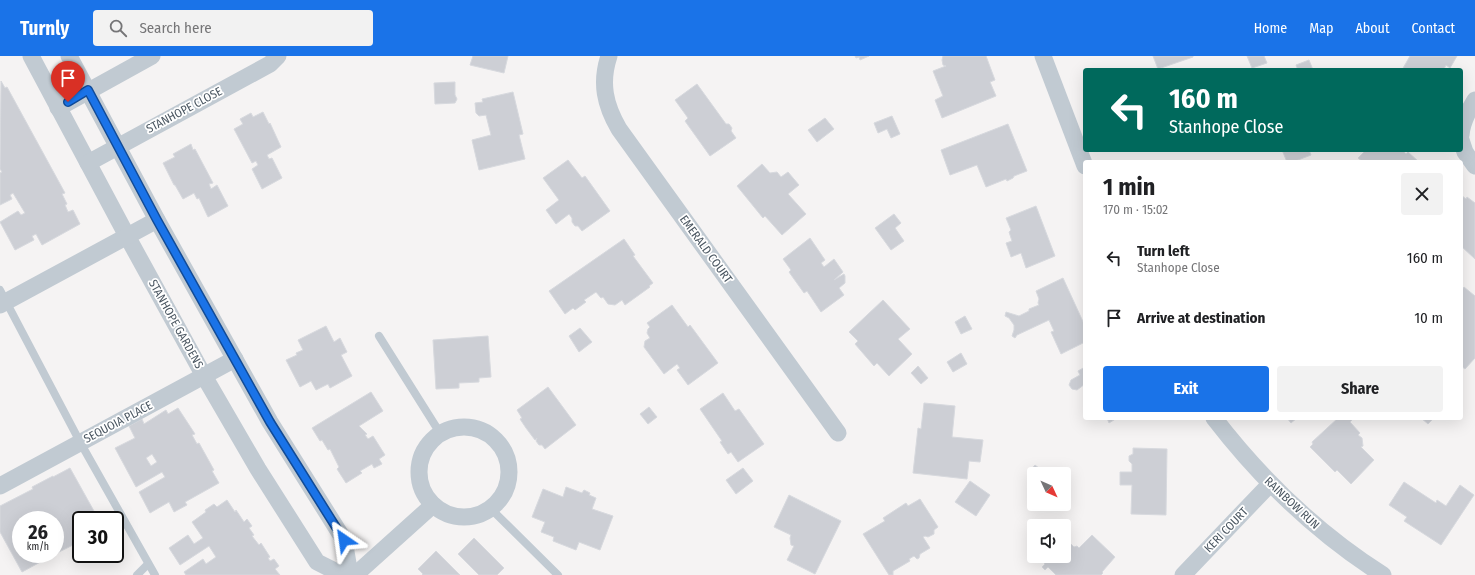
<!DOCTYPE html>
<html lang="en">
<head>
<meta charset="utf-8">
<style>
	body { margin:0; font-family:"Fira Sans Condensed",sans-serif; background:#f2f2f2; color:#202124; height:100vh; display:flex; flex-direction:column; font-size:15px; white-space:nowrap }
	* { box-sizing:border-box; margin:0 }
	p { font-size:13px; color:#757577 }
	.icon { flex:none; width:22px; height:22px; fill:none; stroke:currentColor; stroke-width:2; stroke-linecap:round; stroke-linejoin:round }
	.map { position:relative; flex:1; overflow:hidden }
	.drawer { position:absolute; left:1083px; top:104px; width:380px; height:260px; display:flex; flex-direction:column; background:#fff; border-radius:4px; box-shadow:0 4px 16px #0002 }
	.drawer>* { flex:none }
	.top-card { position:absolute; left:1083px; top:12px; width:380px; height:84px; border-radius:4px; box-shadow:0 4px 16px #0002; background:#00695c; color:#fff; overflow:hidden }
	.needle { width:26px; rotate:134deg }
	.buttons { position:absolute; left:1027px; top:411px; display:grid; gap:8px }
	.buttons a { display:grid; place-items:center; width:44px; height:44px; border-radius:4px; background:#fff; box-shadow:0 4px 16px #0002; font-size:20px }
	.speed { position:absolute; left:12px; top:455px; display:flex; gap:8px; font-size:20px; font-weight:700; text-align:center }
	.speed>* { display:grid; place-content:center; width:52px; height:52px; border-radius:50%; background:#fff; box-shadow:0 4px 16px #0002; line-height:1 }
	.speed small { font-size:10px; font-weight:400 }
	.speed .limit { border:2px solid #111; border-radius:6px; background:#fff; color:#111 }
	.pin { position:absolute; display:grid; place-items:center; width:34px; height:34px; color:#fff; margin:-41px -17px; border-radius:50% 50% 50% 0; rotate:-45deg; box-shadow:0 0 4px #0007 }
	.pin .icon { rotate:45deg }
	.me { position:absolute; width:44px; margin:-22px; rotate:328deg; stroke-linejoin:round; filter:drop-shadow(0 0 3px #0008) }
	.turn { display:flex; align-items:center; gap:14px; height:84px; padding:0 20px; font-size:18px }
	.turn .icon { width:52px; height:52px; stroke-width:2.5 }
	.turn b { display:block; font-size:28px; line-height:34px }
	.round { display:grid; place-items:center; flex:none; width:42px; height:42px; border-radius:4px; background:#f2f2f2 }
	.headline { display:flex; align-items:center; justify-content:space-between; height:68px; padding:0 20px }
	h1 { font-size:24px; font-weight:700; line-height:30px }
	.button { display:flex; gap:8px; margin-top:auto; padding:8px 20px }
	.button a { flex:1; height:46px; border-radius:4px; background:#1a73e8; color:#fff; font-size:16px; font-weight:700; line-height:46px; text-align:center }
	.button a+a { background:#f2f2f2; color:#202124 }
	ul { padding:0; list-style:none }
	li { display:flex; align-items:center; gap:12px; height:60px; padding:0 20px }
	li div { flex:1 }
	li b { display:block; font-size:15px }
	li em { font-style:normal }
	header { display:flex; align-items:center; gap:24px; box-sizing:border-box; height:56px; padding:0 20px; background:#1a73e8; color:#fff }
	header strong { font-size:19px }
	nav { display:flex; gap:22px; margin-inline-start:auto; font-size:14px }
	.search { width:280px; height:36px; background:#f2f2f2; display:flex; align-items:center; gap:10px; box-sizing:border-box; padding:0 14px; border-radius:4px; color:#757577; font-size:15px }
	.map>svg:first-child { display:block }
</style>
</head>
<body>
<header>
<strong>Turnly</strong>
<div class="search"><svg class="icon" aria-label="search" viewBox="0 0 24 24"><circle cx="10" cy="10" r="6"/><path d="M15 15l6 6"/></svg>Search here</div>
<nav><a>Home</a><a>Map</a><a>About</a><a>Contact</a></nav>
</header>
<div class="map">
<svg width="1475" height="519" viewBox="0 0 1475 519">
	<rect width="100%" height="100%" fill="#f5f3f3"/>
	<g fill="#cdcfd5" stroke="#d7d9de" fill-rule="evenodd">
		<polygon points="473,0 508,0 504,17 470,9"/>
		<polygon points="855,0 869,0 860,4 859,1 856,2"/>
		<polygon points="943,0 986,0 995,24 990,26 996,40 942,62 935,44 943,40 933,15 946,10 943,9 942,4"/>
		<polygon points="1153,0 1193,0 1193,1 1158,13"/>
		<polygon points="1247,0 1264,0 1267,7 1252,12"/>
		<polygon points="1410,0 1457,0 1450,12 1446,9 1444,13 1446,14 1402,14"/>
		<polygon points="1309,4 1313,14 1298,14 1296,9"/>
		<polygon points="1,25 5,32 7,31 65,137 62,138 67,148 65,149 68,156 73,154 80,168 42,189 36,178 32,180 34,184 15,194 0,166 18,155 21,159 25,157 13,137 10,139 12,143 0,149 0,117 2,116 0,113"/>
		<polygon points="455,26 455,39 457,43 455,47 435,48 434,27"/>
		<polygon points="697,28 726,68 729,68 732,72 731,75 736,82 710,100 685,65 688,62 675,44"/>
		<polygon points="513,36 523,78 519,79 525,103 479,114 472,84 491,79 486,59 479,60 476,57 475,47 483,46 482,43"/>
		<polygon points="263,56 269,68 270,67 281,91 267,99 269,103 272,102 282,122 262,133 252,113 258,109 256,105 252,107 234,73 243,68 240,63 251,57 253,61"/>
		<polygon points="892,60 900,78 891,82 887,73 878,77 874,67"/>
		<polygon points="825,62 834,73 817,86 808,74"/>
		<polygon points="1008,68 1027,115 1014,120 1013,122 1007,125 1006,123 986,131 977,109 950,119 941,94"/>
		<polygon points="191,88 193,94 195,93 213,127 209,128 211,133 217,129 228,150 208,161 199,142 197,143 194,137 183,143 175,129 174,129 163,107 175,101 173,98"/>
		<polygon points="1282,94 1309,94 1311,99 1293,106 1287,106"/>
		<polygon points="1366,94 1402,94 1406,98 1408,96 1419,106 1363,106 1358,102"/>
		<polygon points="568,104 582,122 585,120 610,155 582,175 578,170 575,170 572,166 572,162 569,158 556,168 546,154 559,144 543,122"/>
		<polygon points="762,108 770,117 777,116 781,121 788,116 799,129 788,138 806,158 782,179 765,160 763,162 737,130"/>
		<polygon points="1461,139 1466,143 1467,141 1475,147 1475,203 1461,190"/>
		<polygon points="1036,150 1055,200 1026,212 1021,197 1011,201 1006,187 1012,185 1009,176 1011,174 1006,162"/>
		<polygon points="894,158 901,167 895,172 904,185 891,194 875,172"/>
		<polygon points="810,182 825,204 821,207 824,211 834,203 843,216 834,224 844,218 845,220 845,227 839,232 844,239 821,256 807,235 804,237 789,216 791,214 783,203"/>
		<polygon points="624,183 635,199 633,200 653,227 649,230 650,231 625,249 622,244 615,249 608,248 603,241 601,242 596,236 584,244 586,246 575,254 573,252 565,258 549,235"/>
		<polygon points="1063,222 1085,270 1085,286 1061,298 1051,276 1054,275 1049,264 1017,279 1015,282 1012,280 1014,274 1014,269 1009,262 1005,260 1006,256 1019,260 1029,255 1029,253 1039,249 1038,247 1039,243 1036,235"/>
		<polygon points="1464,231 1475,240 1475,302 1465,313 1461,310 1461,235"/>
		<polygon points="883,244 910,273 898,283 912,298 889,320 877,307 874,310 855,288 858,285 849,276"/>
		<polygon points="672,249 688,271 690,269 718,307 688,329 677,314 680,312 677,308 664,318 644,291 645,285 650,282 647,277 648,273 650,271 647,267"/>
		<polygon points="965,260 972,273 961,278 955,266"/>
		<polygon points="326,270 334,286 340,282 347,296 341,299 352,320 330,332 328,328 316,334 311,325 300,331 286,304 297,299 296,297 303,294 298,284"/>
		<polygon points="580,272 592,286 579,296 569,280"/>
		<polygon points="488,280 491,321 479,322 479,326 459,327 459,332 436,333 433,284"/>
		<polygon points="961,297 967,308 953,316 947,306"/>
		<polygon points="918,310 928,322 921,328 911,317"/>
		<polygon points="1085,311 1085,328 1077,334 1072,333 1069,329 1071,324 1080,319 1078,315"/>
		<polygon points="548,331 576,369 545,393 542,389 539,389 536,385 537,382 535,384 526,372 520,363 522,362 517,354"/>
		<polygon points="371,336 383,355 359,370 367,378 365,379 368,383 373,380 385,399 379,403 382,408 374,412 372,408 360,415 362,417 346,427 337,413 339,411 330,393 328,394 322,384 320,385 312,372"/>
		<polygon points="723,337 735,355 739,353 764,388 738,406 731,396 728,398 720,386 722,385 700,353"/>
		<polygon points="924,347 955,350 952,381 983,384 980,406 969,405 967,423 913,417 918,372 921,373"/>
		<polygon points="649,351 657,361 648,368 640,358"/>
		<path d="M178,352l17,26 -3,1 5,9 2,-1 15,27 -2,1 7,12 -34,19 2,3 -13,7 -5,-10 -19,11 -11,-21 26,-15 -3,-5 -26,15 -21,-39 20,-10 -6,-12 13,-7 2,5 22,-14 2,4zM152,398l5,8 -6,4 -5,-8z"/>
		<polygon points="1107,362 1117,362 1109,367"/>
		<polygon points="1287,362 1297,362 1291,367"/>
		<polygon points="1338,362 1354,362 1350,366 1360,377 1358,379 1362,382 1363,390 1361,391 1374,404 1351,428 1337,414 1335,416 1310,391 1313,388 1312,386"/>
		<polygon points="1421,362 1434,362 1428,368"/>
		<polygon points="1133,392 1167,393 1166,459 1131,458 1132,429 1120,429 1120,416 1132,416 1132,408 1129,405 1129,400 1133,398"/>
		<polygon points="1035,409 1045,417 1034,418 1034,422 1028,417"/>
		<polygon points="70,412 99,464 81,464 81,485 55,498 55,464 21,464 21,498 55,498 22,516 0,476 0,450 33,433 32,431 53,420 53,421"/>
		<polygon points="743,412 753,425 736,438 726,424"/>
		<polygon points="970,425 990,439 976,460 955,446"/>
		<polygon points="1404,426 1436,447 1437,444 1446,450 1460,429 1474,439 1441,489 1404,465 1407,461 1389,449"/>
		<polygon points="566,431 582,437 584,434 590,437 589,439 596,442 592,453 613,460 600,494 579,486 576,494 553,485 554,481 541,476 545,466 532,461 543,433 563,441"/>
		<polygon points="789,439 841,465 815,518 787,504 794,490 791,489 790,482 791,479 774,471"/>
		<polygon points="920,443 938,471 934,474 934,478 928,481 925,480 923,481 930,492 920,498 919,502 917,503 914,500 909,503 910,505 893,515 893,519 889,519 863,478 885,465 883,462 906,447 908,450"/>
		<polygon points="227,444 235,456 236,454 244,466 247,463 252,470 249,472 254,479 252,480 259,489 261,487 270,501 268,502 270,505 274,503 279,510 275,513 280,519 186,519 184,516 203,503 206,508 216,501 209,490 180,509 169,492 188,479 194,488 203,482 192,466 206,456 205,454 214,448 217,451"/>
		<polygon points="1092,479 1115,501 1102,516 1103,517 1101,519 1056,519 1048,511 1045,514 1042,511 1045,508 1042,505 1047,500 1064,500 1065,482 1074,491 1077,490 1079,492"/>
		<polygon points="474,482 504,512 497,519 479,519 458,498"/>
		<polygon points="436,495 460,519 422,519 423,518 418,513"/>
	</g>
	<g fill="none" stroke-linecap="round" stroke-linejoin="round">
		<g stroke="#c1cad2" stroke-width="8">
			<polyline points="0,234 80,386 155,519"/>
			<polyline points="379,280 440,377"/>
			<polyline points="490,452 558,519"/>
			<polyline points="137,519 148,508"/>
		</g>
		<g stroke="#c1cad2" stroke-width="17">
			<polyline points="31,0 127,180 204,320 258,413 317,506 343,519"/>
			<polyline points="69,0 157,164 270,366 344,484 350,519"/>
			<path d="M609,0c-9,27 -4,49 10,73l219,304"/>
			<polyline points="1043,0 1085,110"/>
			<polyline points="58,52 152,0"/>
			<path d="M1461,79c1,-13 7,-24 14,-35"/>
			<polyline points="1461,84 1465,96 1475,110"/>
			<polyline points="88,107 270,8 278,0"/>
			<polyline points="0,249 157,164"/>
			<path d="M1214,362c47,61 103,115 169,157"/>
			<circle cx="464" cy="416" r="45"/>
			<polyline points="0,430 235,303"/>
			<polyline points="355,519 433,449"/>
			<polyline points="1183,519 1270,428"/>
		</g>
	</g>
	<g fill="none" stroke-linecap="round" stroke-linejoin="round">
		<g stroke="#114b97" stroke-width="10">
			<polyline id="route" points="68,46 88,34 157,164 270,366 344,484"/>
		</g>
		<use href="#route" stroke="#1a73e8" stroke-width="7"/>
	</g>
	<g text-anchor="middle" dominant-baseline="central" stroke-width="3.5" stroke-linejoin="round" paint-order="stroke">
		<g font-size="12" fill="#4a5661" stroke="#fff">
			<text transform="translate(184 54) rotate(-28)">STANHOPE CLOSE</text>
			<text transform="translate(706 193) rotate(54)">EMERALD COURT</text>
			<text transform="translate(176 268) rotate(61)">STANHOPE GARDENS</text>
			<text transform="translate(118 366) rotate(-28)">SEQUOIA PLACE</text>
			<text transform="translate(1292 447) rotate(43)">RAINBOW RUN</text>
			<text transform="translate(1226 474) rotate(-46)">KERI COURT</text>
		</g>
	</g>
</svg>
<div class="buttons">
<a><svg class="needle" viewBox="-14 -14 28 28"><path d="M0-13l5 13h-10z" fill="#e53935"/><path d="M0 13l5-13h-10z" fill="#757577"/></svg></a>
<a><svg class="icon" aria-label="sound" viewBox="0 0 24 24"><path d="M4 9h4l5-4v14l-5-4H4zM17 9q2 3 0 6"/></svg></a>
</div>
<div class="speed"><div>26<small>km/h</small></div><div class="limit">30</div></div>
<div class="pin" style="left:68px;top:46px;background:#d93025"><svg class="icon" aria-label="arrive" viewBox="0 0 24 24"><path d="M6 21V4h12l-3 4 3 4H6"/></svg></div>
<svg class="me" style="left:344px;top:484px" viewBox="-20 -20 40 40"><path d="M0-17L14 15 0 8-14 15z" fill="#1a73e8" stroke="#fff" stroke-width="4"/></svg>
<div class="top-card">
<div class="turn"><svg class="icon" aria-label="left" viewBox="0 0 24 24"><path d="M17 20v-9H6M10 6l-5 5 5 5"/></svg><div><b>160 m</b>Stanhope Close</div></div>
</div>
<section class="drawer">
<div class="headline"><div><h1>1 min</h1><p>170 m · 15:02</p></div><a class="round"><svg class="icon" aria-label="close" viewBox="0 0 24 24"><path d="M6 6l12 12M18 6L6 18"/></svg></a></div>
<ul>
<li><svg class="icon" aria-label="left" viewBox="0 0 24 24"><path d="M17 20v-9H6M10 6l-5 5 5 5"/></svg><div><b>Turn left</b><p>Stanhope Close</p></div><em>160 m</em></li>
<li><svg class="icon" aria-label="arrive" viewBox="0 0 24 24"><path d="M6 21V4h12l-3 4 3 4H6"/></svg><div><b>Arrive at destination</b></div><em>10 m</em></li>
</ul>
<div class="button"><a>Exit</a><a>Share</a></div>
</section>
</div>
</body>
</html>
